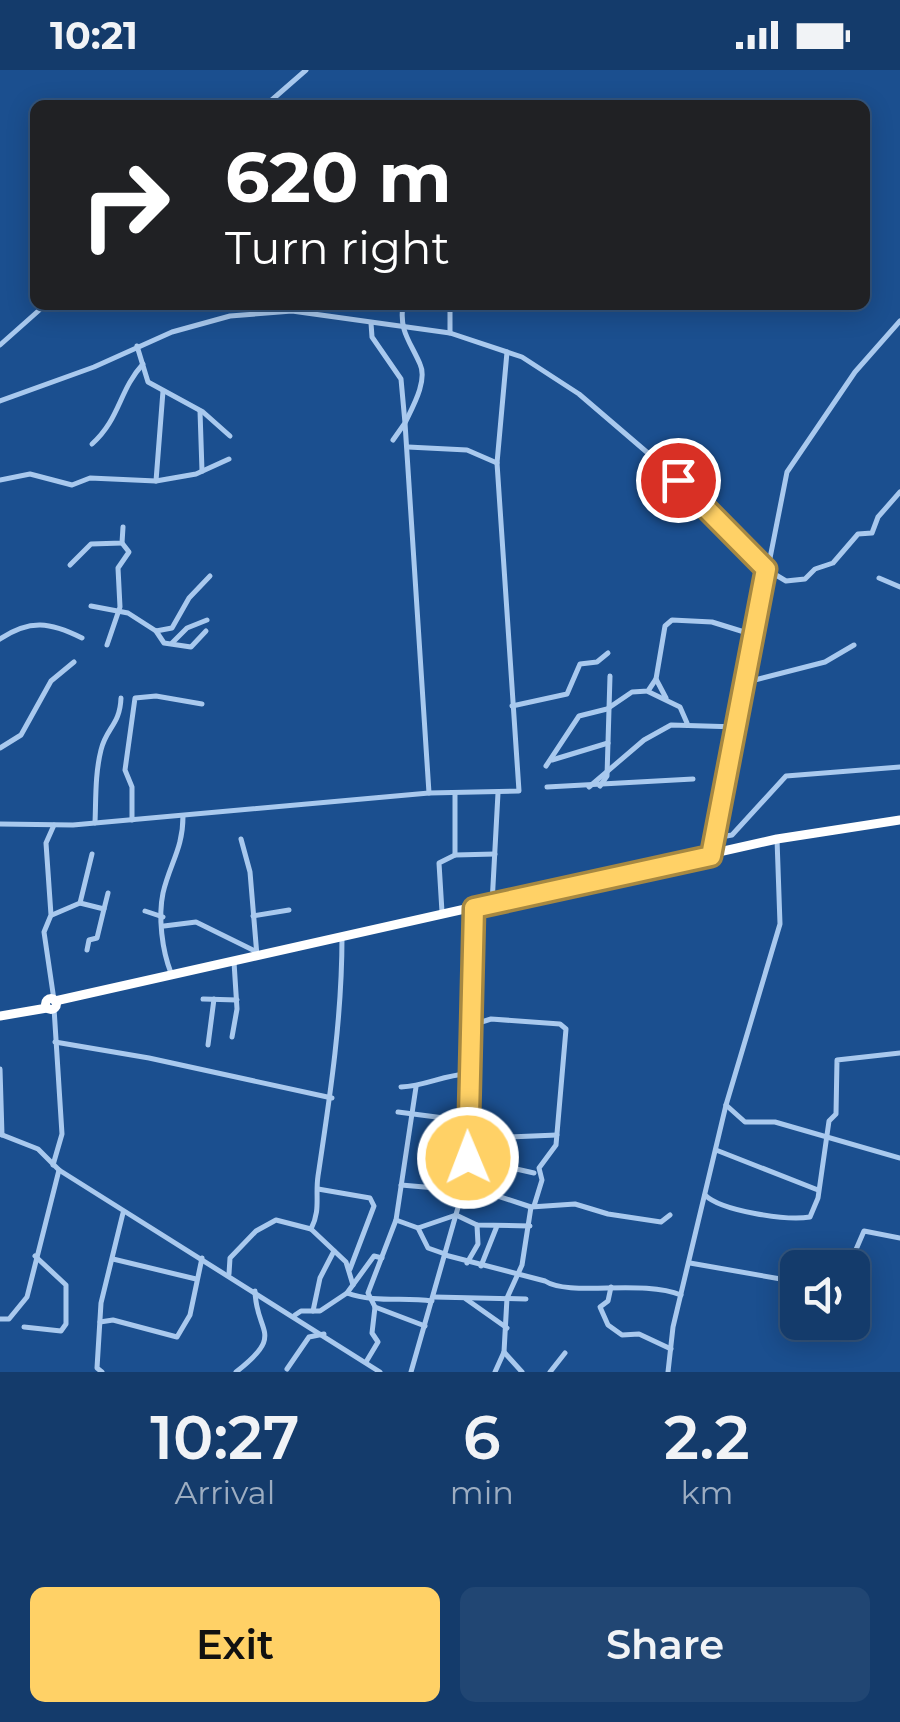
<!DOCTYPE html>
<html lang="en">
<head>
<meta charset="utf-8">
<style>
	body { margin:0; font-family:Montserrat,sans-serif; background:#214673; color:#f1f3f6; height:100vh; display:flex; flex-direction:column; font-size:38px; white-space:nowrap }
	* { box-sizing:border-box; margin:0 }
	p { font-size:32px; color:#9dadc1 }
	.icon { flex:none; width:55px; height:55px; fill:none; stroke:currentColor; stroke-width:2; stroke-linecap:round; stroke-linejoin:round }
	.map { position:relative; height:1302px; overflow:hidden }
	.details { display:flex; flex-direction:column; background:#143b6b; flex:1 }
	.details>* { flex:none }
	.hud { position:absolute; left:30px; top:30px; width:840px; height:210px; border-radius:15px; box-shadow:0 5px 25px #0003,0 0 0 2px #33557e; background:#202124; color:#fff; overflow:hidden }
	.tools { position:absolute; left:780px; top:1180px; display:grid; gap:20px }
	.tools a { display:grid; place-items:center; width:90px; height:90px; border-radius:15px; background:#143b6b; box-shadow:0 5px 25px #0003,0 0 0 2px #33557e; font-size:50px }
	.pin { position:absolute; display:grid; place-items:center; width:85px; height:85px; color:#fff; margin:-42px; border:5px solid #fff; border-radius:50%; box-shadow:0 2px 10px #0007 }
	.me { position:absolute; width:110px; margin:-55px; rotate:359deg; stroke-linejoin:round; filter:drop-shadow(0 0 8px #0008) }
	.turn { display:flex; align-items:center; gap:35px; height:210px; padding:0 30px; font-size:45px }
	.turn .icon { width:130px; height:130px; stroke-width:2.5 }
	.turn b { display:block; font-size:70px; line-height:85px }
	.eta { display:flex; justify-content:space-evenly; align-items:center; height:170px; text-align:center }
	.eta b { font-size:60px; font-weight:600; line-height:70px }
	.cta { display:flex; gap:20px; margin-top:auto; padding:20px 30px }
	.cta a { flex:1; height:115px; border-radius:15px; background:#ffd166; color:#111; font-size:40px; font-weight:600; line-height:115px; text-align:center }
	.cta a+a { background:#214673; color:#f1f3f6 }
	.status { display:flex; justify-content:space-between; align-items:center; height:70px; padding:0 50px; background:#143b6b; direction:ltr }
	.status svg { height:28px; fill:currentColor }
	.map>svg:first-child { display:block }
</style>
</head>
<body>
<div class="status"><b>10:21</b><svg viewBox="0 0 49 12"><path d="M0 12V9h3v3zM5 12V6h3v6zM10 12V3h3v9zM15 12V0h3v12zM26 1h20v11H26zM47 4h2v5h-2z"/></svg></div>
<div class="map">
<svg width="900" height="1302" viewBox="0 0 900 1302">
	<rect width="100%" height="100%" fill="#1b4f8f"/>
	<g fill="none" stroke-linecap="round" stroke-linejoin="round">
		<g stroke="#a9c9ee" stroke-width="5">
			<polyline points="266,35 306,0"/>
			<path d="M403,235c-4,26 7,36 17,59 8,17 -8,44 -15,59l24,370"/>
			<polyline points="371,253 372,267 401,309 405,353 393,370"/>
			<polyline points="450,263 450,235"/>
			<polyline points="0,275 45,235"/>
			<polyline points="137,276 148,312 203,342 230,366"/>
			<polyline points="0,331 94,297 172,262 230,246 292,241 450,263 522,287 579,324 656,390 766,499 786,511 805,509 815,499 833,493 858,464 872,463 878,447 900,422"/>
			<polyline points="200,341 202,401"/>
			<path d="M92,374c28,-25 27,-54 51,-80"/>
			<polyline points="408,377 467,380 497,393"/>
			<polyline points="0,410 30,404 72,415 90,408 156,411 196,404 229,389"/>
			<polyline points="156,411 163,321"/>
			<polyline points="70,495 91,474 122,473 123,457"/>
			<polyline points="879,508 900,517"/>
			<polyline points="91,536 128,543 156,561 172,558 189,528 210,506"/>
			<polyline points="156,561 164,573 191,577 206,561"/>
			<path d="M0,569c30,-20 50,-17 82,-1"/>
			<polyline points="172,573 187,558 207,550"/>
			<polyline points="107,575 120,537 118,498 129,482 122,473"/>
			<polyline points="747,612 825,592 854,575"/>
			<polyline points="649,622 680,637 687,653"/>
			<polyline points="666,628 656,609 665,556 672,550 712,552 754,565"/>
			<polyline points="512,636 567,624 580,594 597,592 608,583"/>
			<polyline points="0,678 21,665 51,611 74,592"/>
			<polyline points="552,690 608,673"/>
			<polyline points="546,696 579,646 607,639 632,622 648,621 656,609"/>
			<polyline points="600,716 607,706 610,606"/>
			<polyline points="547,717 693,709"/>
			<polyline points="589,717 644,670 671,655 738,657"/>
			<polyline points="132,750 132,717 125,700 135,628 156,626 202,634"/>
			<path d="M95,753c1,-25 0,-49 6,-73 5,-22 19,-25 20,-52"/>
			<polyline points="0,754 73,755 429,723 519,721 497,393 507,282"/>
			<polyline points="715,768 732,765 786,706 900,697"/>
			<polyline points="241,769 250,802 257,886"/>
			<polyline points="712,782 787,402 855,302 900,251"/>
			<polyline points="455,785 495,784"/>
			<polyline points="80,833 104,839 108,823"/>
			<polyline points="492,834 498,723"/>
			<polyline points="145,841 163,847"/>
			<polyline points="442,842 439,793 455,785 455,724"/>
			<polyline points="52,845 80,833 92,784"/>
			<polyline points="253,846 289,840"/>
			<polyline points="164,856 196,852 255,881"/>
			<polyline points="87,880 89,870 97,868 104,839"/>
			<path d="M171,903c-9,-23 -13,-56 -8,-80 7,-30 20,-44 20,-77"/>
			<polyline points="203,929 237,930"/>
			<polyline points="54,930 44,862 51,845 46,773 54,755"/>
			<polyline points="469,956 491,949 560,954 566,959 556,1075 539,1098 542,1110 534,1136"/>
			<polyline points="232,967 237,939 234,892"/>
			<polyline points="55,972 149,988 332,1028"/>
			<polyline points="208,975 214,929"/>
			<polyline points="0,999 2,1065"/>
			<path d="M401,1017c25,-1 42,-12 66,-13"/>
			<polyline points="726,1035 745,1052 775,1052 900,1088"/>
			<polyline points="468,1037 509,1067 557,1065"/>
			<polyline points="398,1042 467,1051"/>
			<polyline points="0,1064 38,1079 59,1100 380,1302"/>
			<polyline points="716,1080 818,1120"/>
			<polyline points="467,1088 534,1103"/>
			<polyline points="53,1095 62,1064 54,938"/>
			<polyline points="401,1115 436,1118 446,1105 465,1107"/>
			<polyline points="464,1115 531,1137 575,1134 608,1144 661,1152 670,1145"/>
			<polyline points="318,1119 370,1128 374,1136 350,1199"/>
			<polyline points="479,1119 489,1095"/>
			<path d="M705,1125c16,16 82,26 105,22l8,-19 11,-77 7,-7 1,-54 63,-7"/>
			<polyline points="456,1145 477,1155 530,1156"/>
			<polyline points="396,1150 418,1158 456,1145"/>
			<polyline points="418,1158 428,1178 445,1184"/>
			<polyline points="311,1159 346,1192 353,1215"/>
			<path d="M445,1185l100,26c24,16 97,-2 136,14"/>
			<polyline points="113,1189 196,1209"/>
			<polyline points="467,1193 478,1174 477,1155"/>
			<polyline points="690,1193 798,1212"/>
			<polyline points="481,1196 497,1156"/>
			<polyline points="848,1198 864,1161 900,1168"/>
			<path d="M229,1204l1,-16 26,-27 20,-11 35,9c10,-19 4,-33 7,-53 12,-80 24,-157 24,-239"/>
			<polyline points="611,1217 608,1231 600,1237 608,1255 622,1265 639,1264 671,1279"/>
			<polyline points="347,1223 374,1186 382,1188"/>
			<polyline points="434,1227 526,1229"/>
			<polyline points="466,1229 507,1258"/>
			<polyline points="375,1237 425,1256"/>
			<polyline points="313,1241 320,1208 334,1181"/>
			<path d="M295,1245l6,-4h19l27,-18c27,10 57,4 85,8"/>
			<polyline points="0,1249 9,1249 27,1227 59,1100"/>
			<polyline points="100,1252 113,1250 177,1267 190,1245 202,1188"/>
			<polyline points="24,1257 61,1261 66,1254 66,1215 35,1186"/>
			<polyline points="504,1282 522,1302"/>
			<polyline points="366,1292 378,1272 372,1263 375,1237 368,1223 396,1150 416,1017"/>
			<polyline points="287,1299 309,1267 324,1264"/>
			<polyline points="102,1302 97,1298 101,1233 123,1143"/>
			<path d="M236,1302c50,-39 20,-38 19,-81"/>
			<polyline points="411,1302 463,1120 474,838"/>
			<polyline points="495,1302 504,1282 507,1228 522,1195 531,1137"/>
			<polyline points="550,1302 565,1283"/>
			<polyline points="668,1302 673,1257 726,1035 780,854 777,769"/>
		</g>
		<g stroke="#fff" stroke-width="9">
			<circle cx="51" cy="934" r="5.5"/>
			<polyline points="55,931 777,769 900,750"/>
			<polyline points="0,946 47,938"/>
		</g>
	</g>
	<g fill="none" stroke-linecap="round" stroke-linejoin="round">
		<g stroke="#a68842" stroke-width="25">
			<polyline id="route" points="468,1088 474,838 711,786 766,499 678,410"/>
		</g>
		<use href="#route" stroke="#ffd166" stroke-width="18"/>
	</g>
</svg>
<div class="tools">
<a><svg class="icon" aria-label="sound" viewBox="0 0 24 24"><path d="M4 9h4l5-4v14l-5-4H4zM17 9q2 3 0 6"/></svg></a>
</div>
<div class="pin" style="left:678px;top:410px;background:#d93025"><svg class="icon" aria-label="arrive" viewBox="0 0 24 24"><path d="M6 21V4h12l-3 4 3 4H6"/></svg></div>
<svg class="me" style="left:468px;top:1088px" viewBox="-20 -20 40 40"><circle r="17" fill="#ffd166" stroke="#fff" stroke-width="3"/><path d="M0-11L8 9 0 5-8 9z" fill="#fff"/></svg>
<div class="hud">
<div class="turn"><svg class="icon" aria-label="right" viewBox="0 0 24 24"><path d="M7 20v-9h11M14 6l5 5-5 5"/></svg><div><b>620 m</b>Turn right</div></div>
</div>
</div>
<section class="details">
<div class="eta">
<div><b>10:27</b><p>Arrival</p></div>
<div><b>6</b><p>min</p></div>
<div><b>2.2</b><p>km</p></div>
</div>
<div class="cta"><a>Exit</a><a>Share</a></div>
</section>
</body>
</html>
